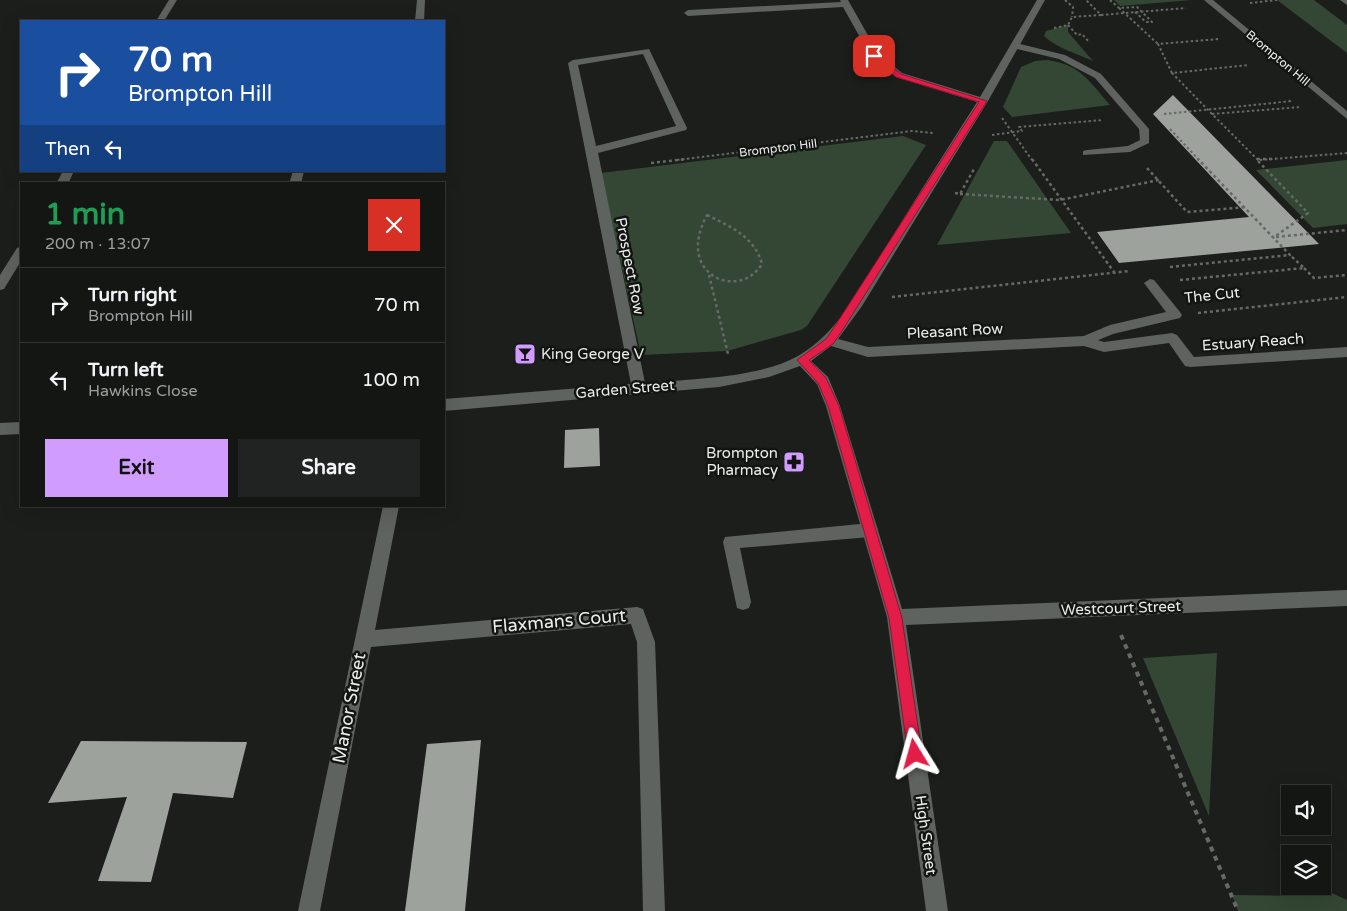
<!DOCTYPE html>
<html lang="en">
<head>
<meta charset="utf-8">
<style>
	body { margin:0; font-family:"Varela Round",sans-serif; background:#212322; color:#f1f3f6; height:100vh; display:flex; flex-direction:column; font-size:19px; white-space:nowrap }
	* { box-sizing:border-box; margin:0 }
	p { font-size:16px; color:#9d9fa0 }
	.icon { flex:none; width:28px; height:28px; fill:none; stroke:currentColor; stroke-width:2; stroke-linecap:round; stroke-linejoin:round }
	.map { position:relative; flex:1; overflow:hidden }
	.sheet { position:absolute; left:20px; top:182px; width:425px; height:325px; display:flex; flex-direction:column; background:#141614; border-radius:0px; box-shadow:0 5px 20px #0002,0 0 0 1px #333534 }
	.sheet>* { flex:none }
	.banner { position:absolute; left:20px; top:20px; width:425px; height:152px; border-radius:0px; box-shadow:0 5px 20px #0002,0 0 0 1px #333534; background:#1a4fa0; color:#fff; overflow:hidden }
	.fabs { position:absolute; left:1281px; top:785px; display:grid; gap:10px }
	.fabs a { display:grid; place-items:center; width:50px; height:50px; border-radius:0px; background:#141614; box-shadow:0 5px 20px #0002,0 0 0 1px #333534; font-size:25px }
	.pin { position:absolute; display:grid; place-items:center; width:42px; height:42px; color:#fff; margin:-21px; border-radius:10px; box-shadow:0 2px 8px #0006 }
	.me { position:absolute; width:55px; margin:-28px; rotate:352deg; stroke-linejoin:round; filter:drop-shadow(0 0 4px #0008) }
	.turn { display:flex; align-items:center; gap:18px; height:105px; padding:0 25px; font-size:22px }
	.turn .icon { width:65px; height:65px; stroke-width:2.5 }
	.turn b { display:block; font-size:35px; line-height:42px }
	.then { display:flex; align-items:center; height:48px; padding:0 25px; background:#0003; gap:10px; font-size:19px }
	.round { display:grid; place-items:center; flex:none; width:52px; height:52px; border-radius:0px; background:#212322 }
	.summary { display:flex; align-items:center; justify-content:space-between; height:85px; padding:0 25px }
	h1 { font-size:30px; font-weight:700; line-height:38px; color:#1e9e55 }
	.primary-button { display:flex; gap:10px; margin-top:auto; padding:10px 25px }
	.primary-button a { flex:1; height:58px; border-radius:0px; background:#d09dfe; color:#111; font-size:20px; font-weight:700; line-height:58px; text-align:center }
	.primary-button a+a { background:#212322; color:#f1f3f6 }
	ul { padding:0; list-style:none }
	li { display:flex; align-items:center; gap:15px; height:75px; padding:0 25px; border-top:1px solid #333534 }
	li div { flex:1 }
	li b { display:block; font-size:19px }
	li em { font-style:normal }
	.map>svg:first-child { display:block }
</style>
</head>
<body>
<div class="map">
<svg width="1347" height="911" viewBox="0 0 1347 911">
	<rect width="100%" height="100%" fill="#1b1e1b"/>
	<g fill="#334734">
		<polygon points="1114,0 1192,0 1120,6"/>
		<polygon points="1277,0 1314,0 1347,25 1347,53"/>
		<path d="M1068,25v7l25,29c-17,-8 -35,-12 -49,-25l2,-5z"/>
		<path d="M1047,60c33,4 43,22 63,45l-98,12 -9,-10 18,-40 14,-6z"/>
		<polygon points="903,136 926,145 807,326 801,330 727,351 641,355 601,173"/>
		<polygon points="994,141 1007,141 1071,233 937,245"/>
		<polygon points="1347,160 1347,224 1313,228 1256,170"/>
		<polygon points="1217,653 1209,816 1143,658"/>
		<polygon points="1306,886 1316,886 1347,900 1347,911 1238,911 1232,895 1303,896"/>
	</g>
	<g fill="#9da29d">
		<polygon points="1173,95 1319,244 1119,263 1097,232 1249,217 1153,114"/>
		<polygon points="599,428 600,466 564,468 565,430"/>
		<polygon points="481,740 465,911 405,911 427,744"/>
		<polygon points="81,741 247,742 233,798 173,793 151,882 98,881 127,797 48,803"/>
	</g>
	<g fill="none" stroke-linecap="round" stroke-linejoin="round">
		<g stroke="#666966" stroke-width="2" stroke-dasharray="2.5 2.5" stroke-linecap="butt">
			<polyline points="1065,0 1073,7 1072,17"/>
			<polyline points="1110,0 1119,8"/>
			<polyline points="1250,3 1277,0"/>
			<polyline points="1135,12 1146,22 1152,22 1137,7 1119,8 1158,44"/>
			<polyline points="1101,15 1186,8"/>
			<polyline points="1068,25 1077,35 1082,34 1089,42"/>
			<polyline points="1054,28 1068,25 1072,17 1101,15 1086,0"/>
			<polyline points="1172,73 1158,44 1219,39"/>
			<polyline points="1164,114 1292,101"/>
			<polyline points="1212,114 1172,73 1249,65"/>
			<polyline points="1002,118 1032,160"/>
			<polyline points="1170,129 1199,160"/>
			<polyline points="992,135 1022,131 1019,127 1103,120"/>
			<polyline points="677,160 912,131 933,133"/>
			<polyline points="1258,160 1212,114 1301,107"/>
			<polyline points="1260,160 1347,153"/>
		</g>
		<g stroke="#666966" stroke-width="2.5" stroke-dasharray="3 3" stroke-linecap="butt">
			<polyline points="1032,159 1114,272"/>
			<polyline points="1257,159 1276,159"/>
			<polyline points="1258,161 1308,213 1273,238"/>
			<polyline points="651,163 687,159"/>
			<polyline points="1147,168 1187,212 1246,207"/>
			<polyline points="955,193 960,194 974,169"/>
			<polyline points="960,194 1060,200 1159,180"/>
			<path d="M707,215c24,12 47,21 55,49 -22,37 -88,12 -55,-49z"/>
			<polyline points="1276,237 1347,230"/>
			<polyline points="1170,267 1290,255 1198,159"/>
			<polyline points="1304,268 1314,278 1347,275"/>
			<polyline points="709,275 728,354"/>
			<polyline points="1180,280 1304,268 1290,255"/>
			<polyline points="892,297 1129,271"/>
			<polyline points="1198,313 1347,297"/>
		</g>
		<polyline stroke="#666966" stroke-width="4" stroke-dasharray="5 5" stroke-linecap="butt" points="1121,635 1238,911"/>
		<g fill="#5f6360" fill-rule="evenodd">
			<polygon points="1016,43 1065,55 1101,74 1149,129 1149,143 1130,152 1083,155 1083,151 1087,150 1128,146 1140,140 1139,129 1095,78 1059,59 1013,48 1013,44"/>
			<polygon points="1150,279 1154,280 1180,312 1182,315 1180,318 1113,334 1084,346 1079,344 1077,341 1079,338 1110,325 1166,312 1144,283"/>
			<polygon points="870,523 876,525 878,530 876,535 870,537 740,548 751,602 749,608 743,610 737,608 723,542 725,537"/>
		</g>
		<g fill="#5f6360" fill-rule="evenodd">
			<polygon points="169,0 177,0 164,21 156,21"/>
			<polygon points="417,0 425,0 424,21 415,21"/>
			<path d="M840,0h8l30,53 24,20 78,24 57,-97h8l-57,101 -126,205 -24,33 30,8 216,-11 20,6 68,-9 5,2 17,22 153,-10v10l-157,10 -5,-1 -16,-23 -65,9 -20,-6 -216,11 -37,-11 -20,15 17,16 12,29 62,203 445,-19v16l-441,19 42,286h-22l-39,-294 -61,-211 -9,-22 -17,-18 -31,11 -50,10 -275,24v-12l187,-15 -63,-321 5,-3 76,-11 38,79 -1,2 -88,23 47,230c45,-4 114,-5 153,-27 44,-25 69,-80 96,-122 27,-44 55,-88 83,-132l-81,-25 -25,-20 -28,-50 -155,9 -4,-3 4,-3 153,-8zM643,54l33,72 -80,20 -18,-81z"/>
			<polygon points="1204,0 1213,0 1347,111 1347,119"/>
			<polygon points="1340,0 1347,0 1347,5"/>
			<polygon points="63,171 74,171 68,184 56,184"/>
			<polygon points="293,171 304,171 301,184 289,184"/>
			<polygon points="21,247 21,261 4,289 0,290 0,275 17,248"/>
			<polygon points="21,422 21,434 0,435 0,423"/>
			<polygon points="383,506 399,506 375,630 637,607 643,609 655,642 665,911 643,911 637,642 631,624 371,647 320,911 298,911"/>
		</g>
	</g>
	<polygon fill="#e11d48" stroke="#92132f" points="871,54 877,54 901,74 987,101 842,331 833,344 809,360 826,378 839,406 902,618 922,754 920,760 915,762 910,760 908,754 889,618 828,406 818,383 797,360 826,339 835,326 979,102 896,77 871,57"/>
	<defs>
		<g id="bar-square" transform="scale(1.125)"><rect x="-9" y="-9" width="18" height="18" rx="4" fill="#d09dfe" stroke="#121512"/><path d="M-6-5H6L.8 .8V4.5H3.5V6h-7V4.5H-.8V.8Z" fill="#111"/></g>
		<g id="pharmacy-square" transform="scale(1.125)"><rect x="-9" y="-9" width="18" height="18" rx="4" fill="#d09dfe" stroke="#121512"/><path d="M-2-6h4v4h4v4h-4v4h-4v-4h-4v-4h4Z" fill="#111"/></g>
	</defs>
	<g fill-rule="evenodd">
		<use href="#bar-square" x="525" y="354"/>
		<use href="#pharmacy-square" x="794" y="462"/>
	</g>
	<g text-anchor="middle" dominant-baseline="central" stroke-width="5" stroke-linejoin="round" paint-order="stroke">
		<g font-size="12" fill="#ebedeb" stroke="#121512">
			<text transform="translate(1278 58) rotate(40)">Brompton Hill</text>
			<text transform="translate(778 148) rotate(-7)">Brompton Hill</text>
		</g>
		<g font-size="15" fill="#ebedeb" stroke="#121512">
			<text transform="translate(630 266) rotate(79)">Prospect Row</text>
			<text transform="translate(1212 295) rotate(-6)">The Cut</text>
			<text transform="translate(955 331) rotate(-3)">Pleasant Row</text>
			<text transform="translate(1253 342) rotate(-4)">Estuary Reach</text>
			<text transform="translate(625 389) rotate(-5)">Garden Street</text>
			<text transform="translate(1121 608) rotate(-2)">Westcourt Street</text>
			<text transform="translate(926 835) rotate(82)">High Street</text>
		</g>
		<g font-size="15" fill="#ebedeb" stroke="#121512" text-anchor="start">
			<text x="541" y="354">King George V</text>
			<text x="778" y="453" text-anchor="end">Brompton<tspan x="778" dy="17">Pharmacy</tspan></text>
		</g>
		<g font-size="18" fill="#ebedeb" stroke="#121512">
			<text transform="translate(559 621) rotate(-5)">Flaxmans Court</text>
			<text transform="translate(349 708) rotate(-79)">Manor Street</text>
		</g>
	</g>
</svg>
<div class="fabs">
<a><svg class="icon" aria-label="sound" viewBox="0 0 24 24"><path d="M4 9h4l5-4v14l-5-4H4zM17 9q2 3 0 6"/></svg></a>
<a><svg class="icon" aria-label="layers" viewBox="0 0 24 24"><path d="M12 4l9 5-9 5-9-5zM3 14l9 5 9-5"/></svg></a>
</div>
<div class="pin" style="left:874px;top:56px;background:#d93025"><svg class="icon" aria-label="arrive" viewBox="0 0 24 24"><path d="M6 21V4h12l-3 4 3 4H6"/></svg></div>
<svg class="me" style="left:915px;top:754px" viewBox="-20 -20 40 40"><path d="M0-17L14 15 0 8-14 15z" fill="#e11d48" stroke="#fff" stroke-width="4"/></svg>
<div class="banner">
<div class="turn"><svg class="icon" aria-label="right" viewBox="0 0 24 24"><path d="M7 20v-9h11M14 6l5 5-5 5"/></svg><div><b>70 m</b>Brompton Hill</div></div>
<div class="then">Then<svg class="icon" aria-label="left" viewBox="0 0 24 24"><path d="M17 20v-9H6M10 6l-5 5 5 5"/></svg></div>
</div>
<section class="sheet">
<div class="summary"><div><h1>1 min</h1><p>200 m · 13:07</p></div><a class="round" style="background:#d93025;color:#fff"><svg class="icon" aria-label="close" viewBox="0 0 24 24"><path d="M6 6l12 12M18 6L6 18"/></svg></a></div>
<ul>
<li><svg class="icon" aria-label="right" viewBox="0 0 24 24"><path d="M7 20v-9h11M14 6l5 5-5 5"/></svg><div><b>Turn right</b><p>Brompton Hill</p></div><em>70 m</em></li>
<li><svg class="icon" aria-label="left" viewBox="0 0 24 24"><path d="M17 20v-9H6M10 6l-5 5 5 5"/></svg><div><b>Turn left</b><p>Hawkins Close</p></div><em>100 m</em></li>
</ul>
<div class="primary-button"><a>Exit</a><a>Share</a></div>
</section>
</div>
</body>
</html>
